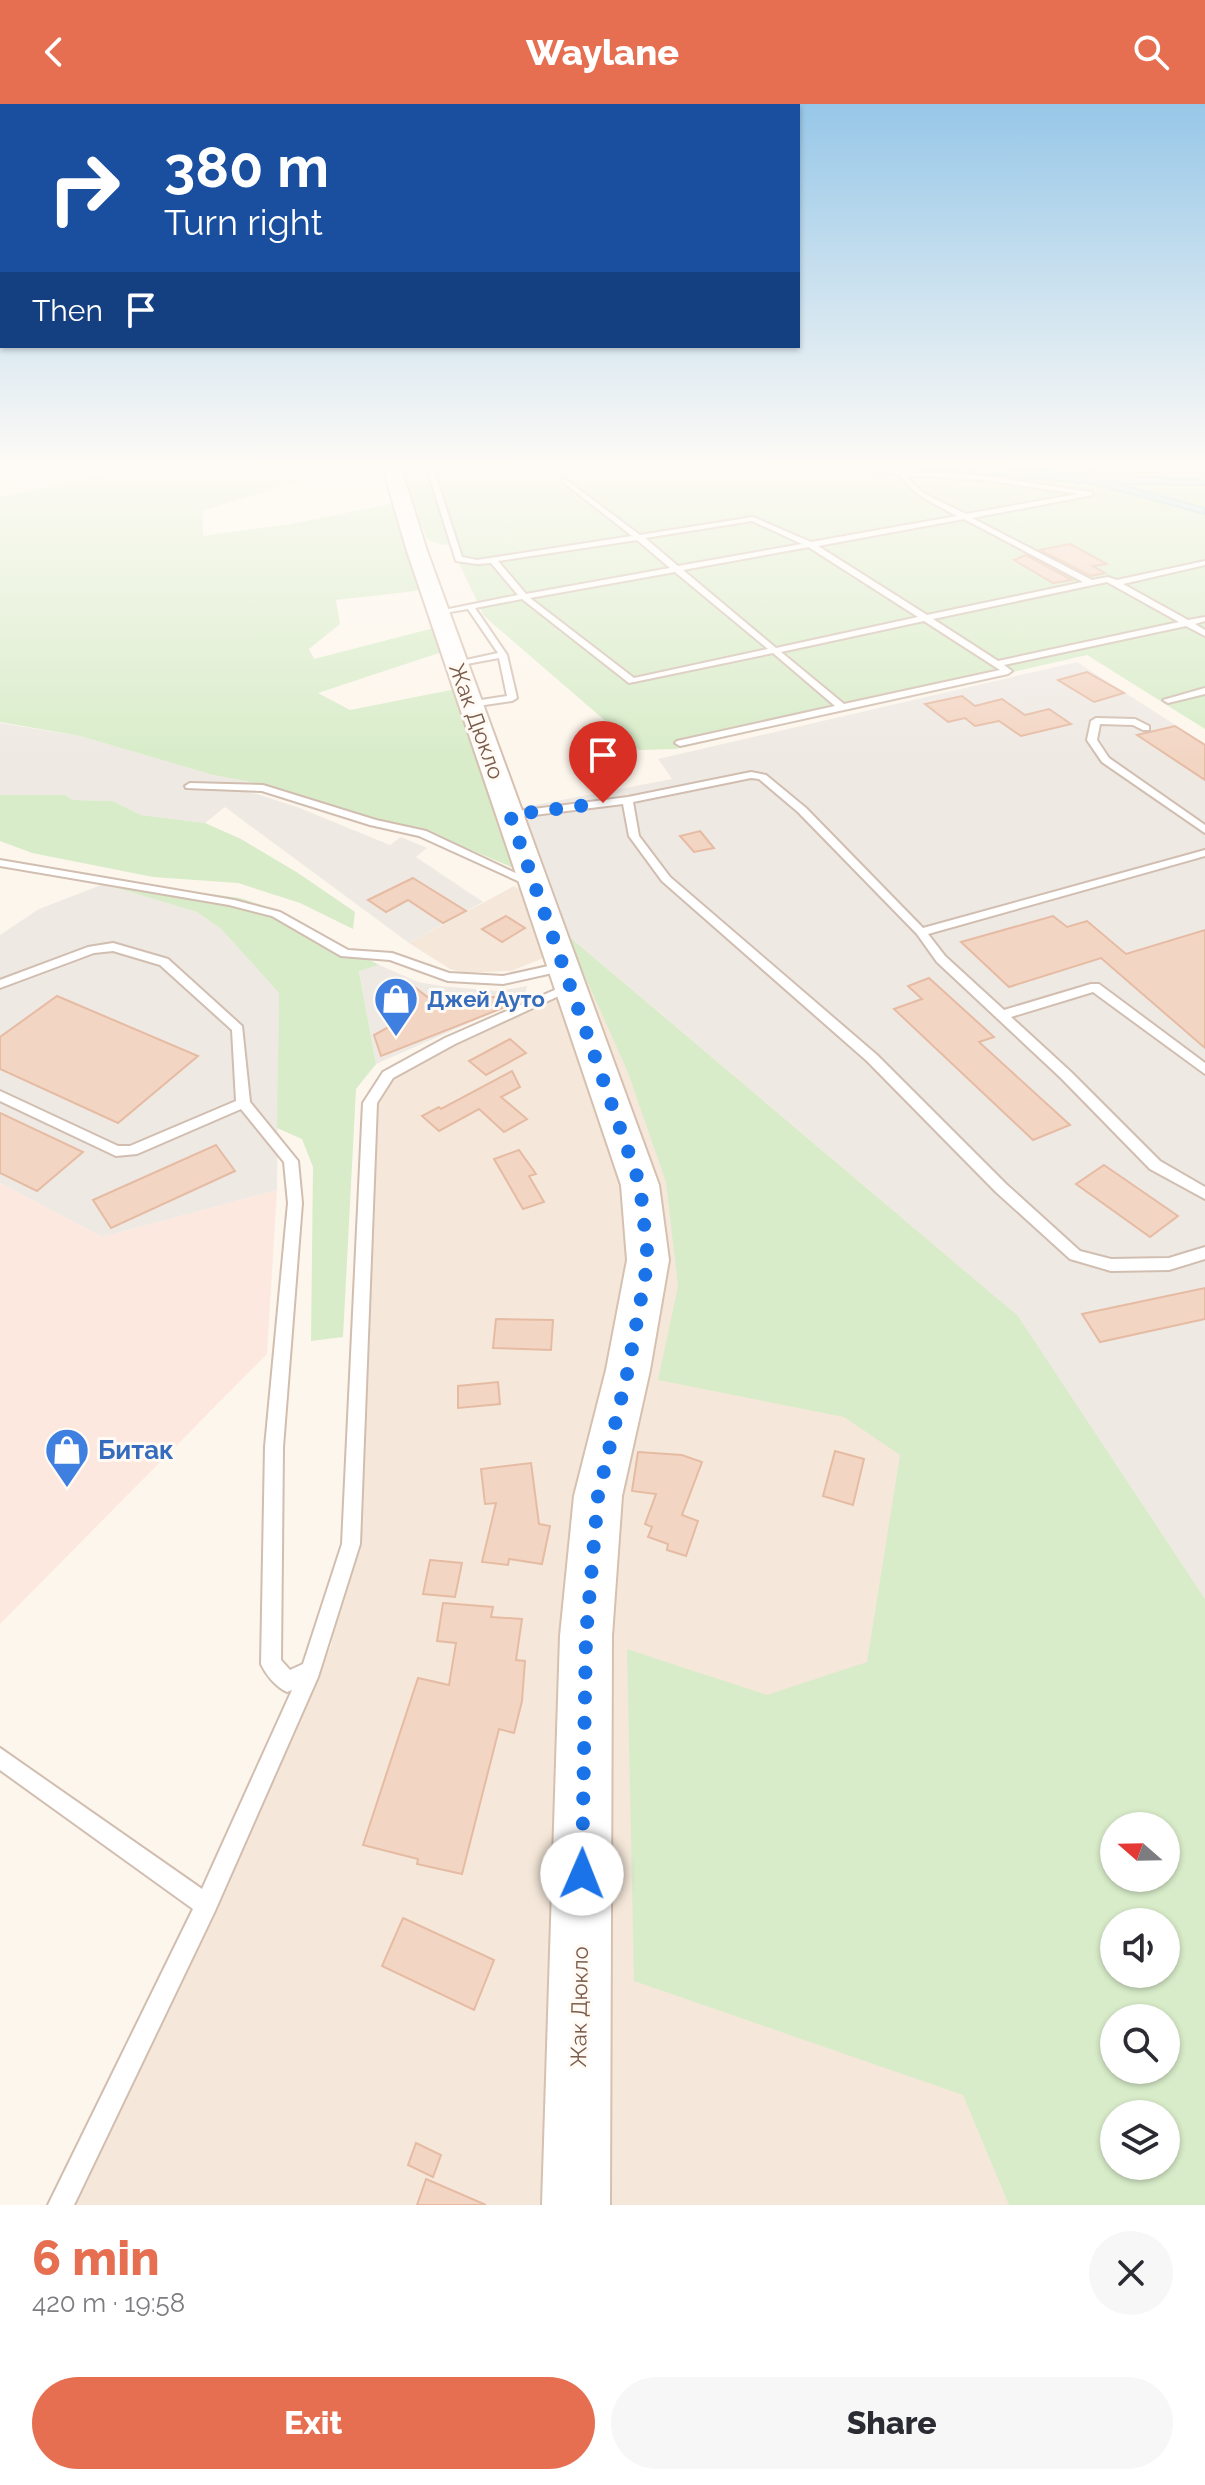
<!DOCTYPE html>
<html lang="en">
<head>
<meta charset="utf-8">
<style>
	body { margin:0; font-family:Raleway,sans-serif; background:#f7f7f7; color:#2b2b33; height:100vh; display:flex; flex-direction:column; font-size:30px; white-space:nowrap }
	* { box-sizing:border-box; margin:0 }
	p { font-size:26px; color:#7c7c81 }
	.icon { flex:none; width:44px; height:44px; fill:none; stroke:currentColor; stroke-width:2; stroke-linecap:round; stroke-linejoin:round }
	.map { position:relative; height:2101px; overflow:hidden }
	.drawer { display:flex; flex-direction:column; background:#fff; flex:1 }
	.drawer>* { flex:none }
	.top-card { position:absolute; left:0px; top:0px; width:800px; height:244px; box-shadow:0 2px 6px #0004; background:#1a4fa0; color:#fff; overflow:hidden }
	.needle { width:52px; rotate:290deg }
	.tools { position:absolute; left:1100px; top:1708px; display:grid; gap:16px }
	.tools a { display:grid; place-items:center; width:80px; height:80px; border-radius:50%; background:#fff; box-shadow:0 2px 6px #0004; font-size:40px }
	.pin { position:absolute; display:grid; place-items:center; width:68px; height:68px; color:#fff; margin:-82px -34px; border-radius:50% 50% 50% 0; rotate:-45deg; box-shadow:0 0 8px #0007 }
	.pin .icon { rotate:45deg }
	.me { position:absolute; width:88px; margin:-44px; rotate:1deg; stroke-linejoin:round; filter:drop-shadow(0 0 6px #0008) }
	.turn { display:flex; align-items:center; gap:28px; height:168px; padding:0 32px; font-size:36px }
	.turn .icon { width:104px; height:104px; stroke-width:2.5 }
	.turn b { display:block; font-size:56px; line-height:68px }
	.then { display:flex; align-items:center; height:76px; padding:0 32px; background:#0003; gap:16px; font-size:30px }
	.round { display:grid; place-items:center; flex:none; width:84px; height:84px; border-radius:42px; background:#f7f7f7 }
	.head { display:flex; align-items:center; justify-content:space-between; height:136px; padding:0 32px }
	h1 { font-size:48px; font-weight:800; line-height:60px; color:#e76f51 }
	.action { display:flex; gap:16px; margin-top:auto; padding:16px 32px }
	.action a { flex:1; height:92px; border-radius:48px; background:#e76f51; color:#fff; font-size:32px; font-weight:800; line-height:92px; text-align:center }
	.action a+a { background:#f7f7f7; color:#2b2b33 }
	header { display:flex; justify-content:space-between; align-items:center; height:104px; padding:0 32px; background:#e76f51; color:#fff; font-size:36px; font-weight:800 }
	.map>svg:first-child { display:block }
</style>
</head>
<body>
<header><svg class="icon" aria-label="back" viewBox="0 0 24 24"><path d="M15 5l-7 7 7 7"/></svg>Waylane<svg class="icon" aria-label="search" viewBox="0 0 24 24"><circle cx="10" cy="10" r="6"/><path d="M15 15l6 6"/></svg></header>
<div class="map">
<svg width="1205" height="2101" viewBox="0 0 1205 2101">
	<rect width="100%" height="100%" fill="#fdf6ec"/>
	<g fill="#f5e8da" fill-rule="evenodd">
		<polygon points="514,782 526,789 548,848 541,855 511,867 465,869 450,865 409,839"/>
		<path d="M543,810l475,402 187,283v606h-1144l270,-559 20,-102 19,-441 18,-28 181,-87zM1114,1722h52v52h-52zM1114,1818h52v52h-52zM1114,1914h52v52h-52zM1114,2010h52v52h-52z"/>
	</g>
	<polygon fill="#fde8e0" points="0,1079 102,1133 277,1086 267,1250 0,1520"/>
	<g fill="#efe9e4">
		<polygon points="1077,558 1205,640 1205,1495 1018,1212 543,810 509,706 672,675 658,655"/>
		<polygon points="0,619 80,632 213,671 256,679 243,689 247,687 297,703 390,741 401,733 427,744 416,753 483,798 409,839 225,703 205,719 141,711 113,697 73,696 65,691 0,691"/>
		<polygon points="104,780 197,808 221,825 279,889 277,1086 102,1133 0,1079 0,831 39,805"/>
		<polygon points="379,861 418,878 441,882 497,887 527,882 524,895 376,960 359,866"/>
	</g>
	<g fill="#d8ecc9" fill-rule="evenodd">
		<polygon points="20,361 81,361 0,379 0,366"/>
		<polygon points="146,361 353,361 202,407 203,432 291,420 397,399 424,486 336,496 340,520 309,545 314,555 434,524 442,548 318,589 350,606 456,585 518,766 422,725 374,716 256,679 213,671 80,632 0,618 0,393"/>
		<polygon points="399,361 1205,361 1205,625 1087,551 675,645 639,646 484,512 450,440 442,441 427,435"/>
		<polygon points="0,691 65,691 73,696 113,697 141,711 205,719 241,735 298,769 355,808 353,825 300,799 238,779 153,773 32,749 0,737"/>
		<polygon points="111,777 240,794 281,807 379,861 359,867 376,960 356,985 343,1233 311,1237 313,1063 302,1035 277,1024 279,889 221,825 197,808 104,780"/>
		<path d="M566,830l452,382 187,283v606h-196l-46,-110 -329,-114 -7,-332 140,46 100,-33 33,-207 -56,-38 -186,-37 20,-94 -12,-104 -39,-112zM1114,1722h52v52h-52zM1114,1818h52v52h-52zM1114,1914h52v52h-52zM1114,2010h52v52h-52z"/>
	</g>
	<path fill="#bfe3e8" stroke="#a5d3da" stroke-width="2" d="M892,361c105,0 208,11 313,15v5l-87,-1 87,24v6l-111,-30z"/>
	<g fill="#f3d5c3" stroke="#e6bba3" stroke-width="2">
		<polygon points="1070,440 1107,460 1093,462 1105,469 1091,472 1040,446"/>
		<polygon points="1026,451 1072,476 1053,479 1014,456"/>
		<polygon points="1087,568 1124,589 1094,598 1058,576"/>
		<polygon points="962,592 975,602 1002,595 1025,611 1049,605 1071,620 1021,632 999,617 975,622 965,614 948,618 925,600"/>
		<polygon points="1175,622 1205,641 1205,676 1137,631"/>
		<polygon points="700,727 714,744 694,748 680,732"/>
		<polygon points="413,774 466,807 443,819 408,796 386,808 368,796"/>
		<polygon points="506,812 525,824 502,838 482,825"/>
		<polygon points="1053,812 1067,823 1087,817 1126,850 1205,826 1205,944 1101,854 1009,883 961,838"/>
		<polygon points="929,874 994,933 979,938 1070,1021 1033,1036 894,905 922,895 908,882"/>
		<polygon points="412,881 435,899 453,889 523,896 381,952 374,931 398,918 376,900"/>
		<polygon points="57,892 198,952 118,1019 0,965 0,933"/>
		<polygon points="510,935 526,949 486,971 469,957"/>
		<polygon points="512,967 520,983 501,993 527,1015 504,1028 479,1005 439,1027 422,1012 439,1003 441,1005"/>
		<polygon points="0,1009 83,1048 37,1087 0,1069"/>
		<polygon points="216,1041 235,1067 111,1124 93,1096"/>
		<polygon points="519,1046 536,1070 529,1072 544,1098 523,1105 494,1055"/>
		<polygon points="1104,1061 1178,1112 1150,1133 1076,1080"/>
		<polygon points="1205,1184 1205,1215 1100,1238 1082,1210"/>
		<polygon points="496,1215 553,1216 551,1246 493,1244"/>
		<polygon points="498,1278 500,1300 458,1304 458,1282"/>
		<polygon points="835,1347 864,1355 853,1401 823,1392"/>
		<polygon points="638,1348 682,1351 702,1358 682,1411 698,1417 686,1452 667,1446 668,1440 648,1433 652,1423 645,1420 656,1390 632,1387"/>
		<polygon points="531,1359 539,1420 550,1422 542,1460 509,1455 508,1461 482,1458 496,1399 485,1400 481,1365"/>
		<polygon points="430,1456 462,1459 455,1493 423,1490"/>
		<polygon points="443,1499 493,1503 491,1513 522,1515 516,1556 525,1557 522,1597 514,1629 499,1625 462,1770 417,1760 418,1755 363,1741 418,1574 449,1581 456,1539 437,1537"/>
		<polygon points="403,1814 494,1856 474,1906 382,1862"/>
		<polygon points="416,2039 441,2051 433,2073 408,2061"/>
		<polygon points="426,2075 486,2101 417,2101"/>
	</g>
	<g fill="none" stroke-linecap="round" stroke-linejoin="round">
		<g stroke="#d1beb0" stroke-width="4">
			<g id="lane">
				<path d="M426,361h6l30,92 15,3 155,-24 -69,-54 2,-3 75,56 113,-18 58,25 146,-26c-22,-12 -44,-20 -57,-42l-104,-9 102,5 3,-2 4,2 79,6 107,16 2,3 -121,23 120,62 16,-3 9,3 88,-19v4l-82,19 65,36 17,-3v4l-10,3 10,6v6l-19,-10 -182,39 8,6 -4,3 -328,72 -5,-3 2,-2 158,-35 -62,-53 -144,30 -107,-84 -47,9 32,47 10,43 -5,3 -41,6 -5,-3 2,-2 39,-6 -8,-38 -43,8 -4,-3 46,-10 -30,-44 -30,5 -4,-2 84,-17 -27,-32 -14,1 -21,-3zM907,371l77,5 94,14 -112,20 -43,-21 -10,-9zM964,415l119,63 -156,33 -109,-69zM752,417l50,23 -124,22 -33,-28zM637,436l33,28 -144,26 -28,-33zM809,443l1,1 108,69 -142,31 -93,-78zM675,468l93,77 -134,29 -104,-80zM1107,478l72,40 -181,39 -65,-42zM924,517l76,49 -156,34 -63,-52z"/>
				<polygon points="1072,361 1102,364 1205,363 1205,367 1102,368"/>
				<polygon points="1205,584 1205,590 1168,599 1163,596"/>
				<polygon points="1096,614 1135,615 1149,622 1149,626 1143,626 1133,621 1100,620 1097,636 1109,654 1205,721 1205,729 1102,658 1087,636 1091,617"/>
				<polygon points="751,668 766,671 806,704 923,824 1205,746 1205,752 928,830 945,852 1004,906 1091,880 1099,880 1205,959 1205,970 1093,888 1011,913 1071,968 1160,1057 1205,1083 1205,1095 1150,1065 1061,974 937,858 917,830 798,708 759,675 751,674 633,698 639,732 670,773 877,951 1006,1080 1080,1147 1111,1155 1169,1154 1205,1143 1205,1155 1169,1166 1111,1167 1070,1155 996,1088 867,957 662,777 629,732 623,700 510,714 505,711 510,708 628,693"/>
				<polygon points="190,679 263,681 376,716 426,727 539,780 537,782 529,782 419,732 370,721 262,687 186,684 185,682"/>
				<polygon points="0,756 234,796 280,808 348,846 392,849 449,869 503,872 562,859 568,863 566,866 503,880 448,877 390,856 341,852 272,812 229,801 0,762"/>
				<path d="M113,839l55,16 74,67 8,76 48,59 4,42 -19,244 -2,213 9,10 13,-6 39,-120 21,-441 20,-31 62,-34 121,-53h8l2,3 -121,56 -62,34 -16,25 -17,441 -42,133 -104,236 -140,292h-26l145,-296 -193,-139v-22l202,141 90,-199 -5,2c-11,-5 -21,-17 -26,-28l4,-217 23,-244 -4,-41 -43,-53 -104,45 -21,2 -116,-55v-10l118,55h12l106,-45 -4,-71 -72,-65 -47,-14 -19,2 -94,35v-8l88,-33z"/>
			</g>
		</g>
		<g stroke="#d6c0b0" stroke-width="4">
			<polygon id="secondary" points="382,361 400,361 427,447 659,1081 669,1156 650,1266 622,1392 612,1532 610,2101 542,2101 560,1532 574,1392 606,1266 627,1156 621,1081 407,447"/>
		</g>
		<use href="#lane" fill="#fff" fill-rule="evenodd"/>
		<use href="#secondary" fill="#fff" fill-rule="evenodd"/>
	</g>
	<linearGradient id="sky" x2="0" y2="1"><stop stop-color="#97c7e8"/><stop offset="0.55" stop-color="#fefbf6"/><stop offset="1" stop-color="#fefbf6" stop-opacity="0"/></linearGradient>
	<rect width="1205" height="656" fill="url(#sky)"/>
	<g fill="none" stroke-linecap="round" stroke-linejoin="round">
		<polyline stroke="#1a73e8" stroke-width="14" stroke-dasharray="0 25.2" points="582,1770 586,1532 598,1392 628,1266 648,1156 640,1081 510,711 603,699"/>
	</g>
	<defs>
		<g id="shop-pin" transform="scale(2.3)"><path d="M0 17L-7.5 6A9.5 9.5 0 1 1 7.5 6Z" fill="#3f7fe0" stroke="#fffaf3"/><path d="M-5-2.5h2.3a2.7 3.5 0 0 1 5.4 0H5L5.5 6h-11ZM-1.5-2.5h3a1.5 2.3 0 0 0-3 0Z" fill="#fff"/></g>
	</defs>
	<g fill-rule="evenodd">
		<use href="#shop-pin" x="396" y="895"/>
		<use href="#shop-pin" x="67" y="1346"/>
	</g>
	<g text-anchor="middle" dominant-baseline="central" stroke-width="6" stroke-linejoin="round" paint-order="stroke">
		<g font-size="22" fill="#7a5c4d" stroke="#fffaf3">
			<text transform="translate(477 617) rotate(70)">Жак Дюкло</text>
			<text transform="translate(579 1903) rotate(-89)">Жак Дюкло</text>
		</g>
		<g font-size="22" font-weight="bold" fill="#366cbe" stroke="#fffaf3" text-anchor="start">
			<text x="427" y="895">Джей Ауто</text>
		</g>
		<g font-size="26" font-weight="bold" fill="#366cbe" stroke="#fffaf3" text-anchor="start">
			<text x="98" y="1346">Битак</text>
		</g>
	</g>
</svg>
<div class="tools">
<a><svg class="needle" viewBox="-14 -14 28 28"><path d="M0-13l5 13h-10z" fill="#e53935"/><path d="M0 13l5-13h-10z" fill="#7c7c81"/></svg></a>
<a><svg class="icon" aria-label="sound" viewBox="0 0 24 24"><path d="M4 9h4l5-4v14l-5-4H4zM17 9q2 3 0 6"/></svg></a>
<a><svg class="icon" aria-label="search" viewBox="0 0 24 24"><circle cx="10" cy="10" r="6"/><path d="M15 15l6 6"/></svg></a>
<a><svg class="icon" aria-label="layers" viewBox="0 0 24 24"><path d="M12 4l9 5-9 5-9-5zM3 14l9 5 9-5"/></svg></a>
</div>
<div class="pin" style="left:603px;top:699px;background:#d93025"><svg class="icon" aria-label="arrive" viewBox="0 0 24 24"><path d="M6 21V4h12l-3 4 3 4H6"/></svg></div>
<svg class="me" style="left:582px;top:1770px" viewBox="-20 -20 40 40"><circle r="19" fill="#fff"/><path d="M0-13L10 11 0 6-10 11z" fill="#1a73e8"/></svg>
<div class="top-card">
<div class="turn"><svg class="icon" aria-label="right" viewBox="0 0 24 24"><path d="M7 20v-9h11M14 6l5 5-5 5"/></svg><div><b>380 m</b>Turn right</div></div>
<div class="then">Then<svg class="icon" aria-label="arrive" viewBox="0 0 24 24"><path d="M6 21V4h12l-3 4 3 4H6"/></svg></div>
</div>
</div>
<section class="drawer">
<div class="head"><div><h1>6 min</h1><p>420 m · 19:58</p></div><a class="round"><svg class="icon" aria-label="close" viewBox="0 0 24 24"><path d="M6 6l12 12M18 6L6 18"/></svg></a></div>
<div class="action"><a>Exit</a><a>Share</a></div>
</section>
</body>
</html>
